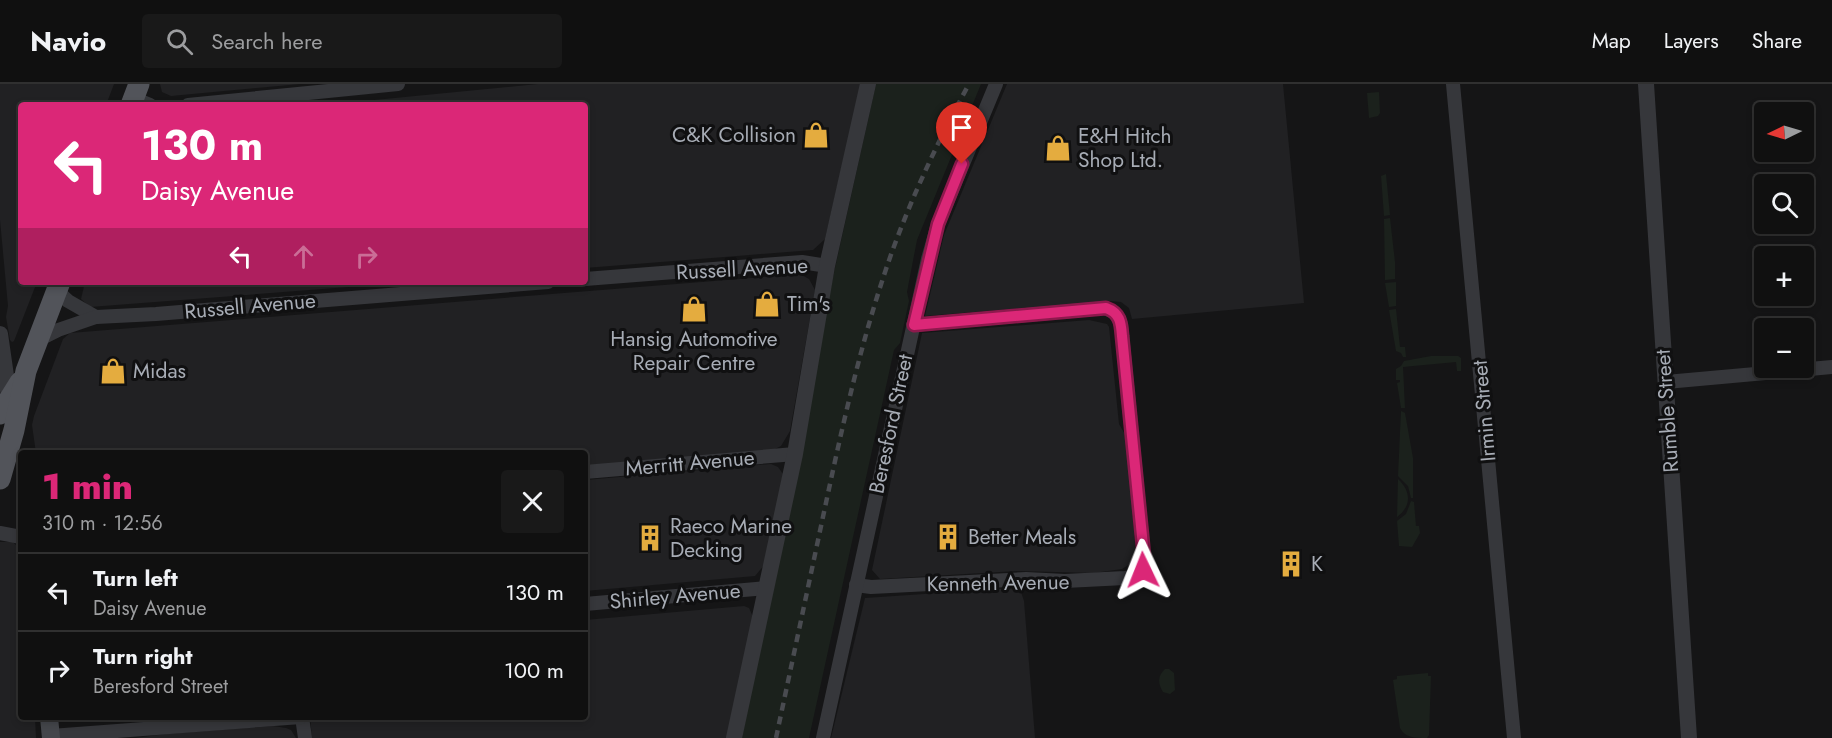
<!DOCTYPE html>
<html lang="en">
<head>
<meta charset="utf-8">
<style>
	body { margin:0; font-family:Jost,sans-serif; background:#191919; color:#f1f3f6; height:100vh; display:flex; flex-direction:column; font-size:22px; white-space:nowrap }
	* { box-sizing:border-box; margin:0 }
	p { font-size:20px; color:#9c9d9f }
	.icon { flex:none; width:33px; height:33px; fill:none; stroke:currentColor; stroke-width:2; stroke-linecap:round; stroke-linejoin:round }
	.map { position:relative; flex:1; overflow:hidden }
	.sheet { position:absolute; left:18px; top:366px; width:570px; height:270px; display:flex; flex-direction:column; background:#101010; border-radius:6px; box-shadow:0 3px 9px #0003,0 0 0 2px #303030 }
	.sheet>* { flex:none }
	.banner { position:absolute; left:18px; top:18px; width:570px; height:183px; border-radius:6px; box-shadow:0 3px 9px #0003,0 0 0 2px #303030; background:#db2777; color:#fff; overflow:hidden }
	.needle { width:39px; rotate:265deg }
	.buttons { position:absolute; left:1754px; top:18px; display:grid; gap:12px }
	.buttons a { display:grid; place-items:center; width:60px; height:60px; border-radius:6px; background:#101010; box-shadow:0 3px 9px #0003,0 0 0 2px #303030; font-size:30px }
	.pin { position:absolute; display:grid; place-items:center; width:51px; height:51px; color:#fff; margin:-62px -26px; border-radius:50% 50% 50% 0; rotate:-45deg; box-shadow:0 0 6px #0007 }
	.pin .icon { rotate:45deg }
	.me { position:absolute; width:66px; margin:-33px; rotate:358deg; stroke-linejoin:round; filter:drop-shadow(0 0 4px #0008) }
	.turn { display:flex; align-items:center; gap:21px; height:126px; padding:0 24px; font-size:27px }
	.turn .icon { width:78px; height:78px; stroke-width:2.5 }
	.turn b { display:block; font-size:42px; line-height:51px }
	.lanes { display:flex; align-items:center; height:57px; padding:0 24px; background:#0003; justify-content:center; gap:30px; direction:ltr }
	.lanes .off { opacity:.35 }
	.round { display:grid; place-items:center; flex:none; width:63px; height:63px; border-radius:6px; background:#191919 }
	.summary { display:flex; align-items:center; justify-content:space-between; height:102px; padding:0 24px }
	h1 { font-size:36px; font-weight:800; line-height:45px; color:#db2777 }
	ul { padding:0; list-style:none }
	li { display:flex; align-items:center; gap:18px; height:78px; padding:0 24px; border-top:2px solid #303030 }
	li div { flex:1 }
	li b { display:block; font-size:22px }
	li em { font-style:normal }
	header { display:flex; align-items:center; gap:36px; box-sizing:border-box; height:84px; padding:0 30px; background:#101010; border-bottom:2px solid #303030 }
	header strong { font-size:28px }
	nav { display:flex; gap:33px; margin-inline-start:auto; font-size:21px }
	.search { width:420px; height:54px; background:#191919; display:flex; align-items:center; gap:15px; box-sizing:border-box; padding:0 21px; border-radius:6px; color:#9c9d9f; font-size:22px }
	.map>svg:first-child { display:block }
</style>
</head>
<body>
<header>
<strong>Navio</strong>
<div class="search"><svg class="icon" aria-label="search" viewBox="0 0 24 24"><circle cx="10" cy="10" r="6"/><path d="M15 15l6 6"/></svg>Search here</div>
<nav><a>Map</a><a>Layers</a><a>Share</a></nav>
</header>
<div class="map">
<svg width="1832" height="654" viewBox="0 0 1832 654">
	<rect width="100%" height="100%" fill="#151516"/>
	<g fill="#212123">
		<polygon points="0,0 114,0 106,21 21,21 21,198 37,198 14,257 12,258 10,256 6,233 8,222 0,136"/>
		<polygon points="160,0 300,0 171,12 162,8"/>
		<polygon points="538,0 861,0 825,155 813,166 585,184 585,21 323,21"/>
		<polygon points="1007,0 1283,0 1304,219 1132,235 1129,224 1121,218 1110,217 925,232 944,151"/>
		<polygon points="800,190 809,195 815,206 790,347 781,362 771,367 585,383 585,369 36,369 32,341 34,332 63,255 70,249"/>
		<polygon points="85,198 414,198 90,223 81,215"/>
		<polygon points="1089,236 1107,240 1109,243 1119,340 1126,352 1136,468 1130,480 1122,485 1094,489 1017,487 880,495 872,486 922,249"/>
		<polygon points="771,380 778,383 783,390 765,480 755,492 585,507 585,396"/>
		<polygon points="0,458 13,458 21,466 21,633 35,633 36,654 0,654"/>
		<polygon points="1013,504 1021,508 1024,517 1035,654 831,654 865,514"/>
		<polygon points="744,522 749,524 753,533 727,654 312,654 310,633 585,633 585,536"/>
		<polygon points="68,633 210,633 153,638 83,638 74,637"/>
		<polygon points="273,642 286,644 291,646 296,654 135,654 166,650"/>
	</g>
	<g fill="#1b211c">
		<polygon points="876,0 981,0 917,156 907,208 909,217 900,259 894,266 809,654 742,654 833,193"/>
		<polygon points="1379,8 1380,29 1378,32 1369,34 1367,9"/>
		<polygon points="1386,90 1390,131 1384,132 1381,92"/>
		<polygon points="1390,134 1395,178 1395,195 1385,196 1384,135"/>
		<polygon points="1396,198 1396,222 1389,223 1385,199"/>
		<polygon points="1396,225 1400,263 1405,263 1406,273 1403,273 1401,269 1396,267 1389,226"/>
		<polygon points="1431,272 1458,272 1461,274 1461,287 1457,287 1456,278 1403,283 1405,324 1401,324 1397,299 1400,298 1400,296 1396,296 1396,285 1401,282 1404,277"/>
		<polygon points="1401,327 1405,329 1413,374 1413,414 1411,414 1408,402 1398,392"/>
		<path d="M1398,395c13,12 14,27 -1,38z"/>
		<polygon points="1411,417 1414,418 1416,442 1419,442 1420,449 1412,463 1399,462 1397,437 1406,430"/>
		<path d="M1165,585h4l5,4 1,17 -5,4 -7,-2c-5,-8 -6,-16 2,-23z"/>
		<path d="M1428,589v3h3l-2,59 -2,3c-12,0 -22,0 -27,-10l-7,-48 4,-1v-3z"/>
	</g>
	<g fill="none" stroke-linecap="round" stroke-linejoin="round">
		<g stroke="#36373b" stroke-width="14">
			<polyline points="1453,0 1514,654"/>
			<polyline points="133,14 150,21"/>
			<polyline points="188,21 398,0"/>
			<polyline points="585,195 802,178 827,182"/>
			<polyline points="57,207 68,217 96,233"/>
			<polyline points="38,256 58,246 96,233 156,230 548,198"/>
			<polyline points="1666,298 1832,283"/>
			<polyline points="585,388 795,370"/>
			<polyline points="0,449 21,453"/>
			<path d="M856,501l15,2 155,-8 39,2 60,-3c10,-1 17,-3 20,-12l-24,-242 -6,-11 -10,-5 -192,17"/>
			<polyline points="585,520 766,504"/>
			<polyline points="302,633 305,654"/>
			<polyline points="51,652 301,633"/>
			<polyline points="823,654 928,175 938,140 996,0"/>
		</g>
		<g stroke="#36373b" stroke-width="16">
			<polyline points="1646,0 1689,654"/>
			<polyline points="0,250 9,313"/>
			<polyline points="734,654 795,370 827,182 868,0"/>
		</g>
		<polyline stroke="#44464b" stroke-width="18" points="49,633 51,654"/>
		<g stroke="#52545a" stroke-width="21">
			<polyline points="131,21 139,0"/>
			<polyline points="0,330 20,298"/>
			<polyline points="0,395 14,346 26,287 60,198"/>
		</g>
		<path stroke="#494b50" stroke-width="4.5" stroke-dasharray="8 6" stroke-linecap="butt" d="M776,654c17,-80 34,-160 51,-240 18,-84 37,-168 66,-249 21,-57 47,-112 76,-165"/>
	</g>
	<g fill="none" stroke-linecap="round" stroke-linejoin="round">
		<g stroke="#8e194d" stroke-width="15">
			<path id="route" d="M962,80l-24,60 -24,101 192,-17c14,5 15,14 16,28l23,230 -2,4"/>
		</g>
		<use href="#route" stroke="#db2777" stroke-width="10"/>
	</g>
	<defs>
		<g id="shop-bare" transform="scale(2.07)"><path d="M-5-2.5h2.3a2.7 3.5 0 0 1 5.4 0H5L5.5 6h-11ZM-1.5-2.5h3a1.5 2.3 0 0 0-3 0Z" fill="#e4ac3f" stroke="#101011" stroke-width="2.5" paint-order="stroke"/></g>
		<g id="building-bare" transform="scale(2.07)"><path d="M-4-6H4V6H1V3H-1V6H-4ZM-2.5-4.3h1.7v1.8h-1.7ZM.8-4.3h1.7v1.8H.8ZM-2.5-1h1.7V.8h-1.7ZM.8-1h1.7V.8H.8Z" fill="#e4ac3f" stroke="#101011" stroke-width="2.5" paint-order="stroke"/></g>
	</defs>
	<g fill-rule="evenodd">
		<use href="#shop-bare" x="816" y="51"/>
		<use href="#shop-bare" x="1058" y="64"/>
		<use href="#shop-bare" x="767" y="220"/>
		<use href="#shop-bare" x="694" y="225"/>
		<use href="#shop-bare" x="113" y="287"/>
		<use href="#building-bare" x="948" y="453"/>
		<use href="#building-bare" x="650" y="454"/>
		<use href="#building-bare" x="1291" y="480"/>
	</g>
	<g text-anchor="middle" dominant-baseline="central" stroke-width="6" stroke-linejoin="round" paint-order="stroke">
		<g font-size="21" fill="#a7acb5" stroke="#101011" text-anchor="start">
			<text x="796" y="51" text-anchor="end">C&amp;K Collision</text>
			<text x="1078" y="52">E&amp;H Hitch<tspan x="1078" dy="24">Shop Ltd.</tspan></text>
			<text x="787" y="220">Tim's</text>
			<text x="694" y="255" text-anchor="middle">Hansig Automotive<tspan x="694" dy="24">Repair Centre</tspan></text>
			<text x="133" y="287">Midas</text>
			<text x="670" y="442">Raeco Marine<tspan x="670" dy="24">Decking</tspan></text>
			<text x="968" y="453">Better Meals</text>
			<text x="1311" y="480">K</text>
		</g>
		<g font-size="21" fill="#a7acb5" stroke="#101011">
			<text transform="translate(742 185) rotate(-3)">Russell Avenue</text>
			<text transform="translate(250 222) rotate(-5)">Russell Avenue</text>
			<text transform="translate(1484 327) rotate(-95)">Irmin Street</text>
			<text transform="translate(1667 327) rotate(-94)">Rumble Street</text>
			<text transform="translate(891 340) rotate(-78)">Beresford Street</text>
			<text transform="translate(690 379) rotate(-5)">Merritt Avenue</text>
			<text transform="translate(998 499) rotate(-1)">Kenneth Avenue</text>
			<text transform="translate(675 512) rotate(-5)">Shirley Avenue</text>
		</g>
	</g>
</svg>
<div class="buttons">
<a><svg class="needle" viewBox="-14 -14 28 28"><path d="M0-13l5 13h-10z" fill="#e53935"/><path d="M0 13l5-13h-10z" fill="#9c9d9f"/></svg></a>
<a><svg class="icon" aria-label="search" viewBox="0 0 24 24"><circle cx="10" cy="10" r="6"/><path d="M15 15l6 6"/></svg></a>
<a>+</a>
<a>−</a>
</div>
<div class="pin" style="left:962px;top:80px;background:#d93025"><svg class="icon" aria-label="arrive" viewBox="0 0 24 24"><path d="M6 21V4h12l-3 4 3 4H6"/></svg></div>
<svg class="me" style="left:1143px;top:486px" viewBox="-20 -20 40 40"><path d="M0-17L14 15 0 8-14 15z" fill="#db2777" stroke="#fff" stroke-width="4"/></svg>
<div class="banner">
<div class="turn"><svg class="icon" aria-label="left" viewBox="0 0 24 24"><path d="M17 20v-9H6M10 6l-5 5 5 5"/></svg><div><b>130 m</b>Daisy Avenue</div></div>
<div class="lanes"><svg class="icon" aria-label="left" viewBox="0 0 24 24"><path d="M17 20v-9H6M10 6l-5 5 5 5"/></svg><svg class="icon off" aria-label="ahead" viewBox="0 0 24 24"><path d="M12 20V5M6 11l6-6 6 6"/></svg><svg class="icon off" aria-label="right" viewBox="0 0 24 24"><path d="M7 20v-9h11M14 6l5 5-5 5"/></svg></div>
</div>
<section class="sheet">
<div class="summary"><div><h1>1 min</h1><p>310 m · 12:56</p></div><a class="round"><svg class="icon" aria-label="close" viewBox="0 0 24 24"><path d="M6 6l12 12M18 6L6 18"/></svg></a></div>
<ul>
<li><svg class="icon" aria-label="left" viewBox="0 0 24 24"><path d="M17 20v-9H6M10 6l-5 5 5 5"/></svg><div><b>Turn left</b><p>Daisy Avenue</p></div><em>130 m</em></li>
<li><svg class="icon" aria-label="right" viewBox="0 0 24 24"><path d="M7 20v-9h11M14 6l5 5-5 5"/></svg><div><b>Turn right</b><p>Beresford Street</p></div><em>100 m</em></li>
</ul>
</section>
</div>
</body>
</html>
